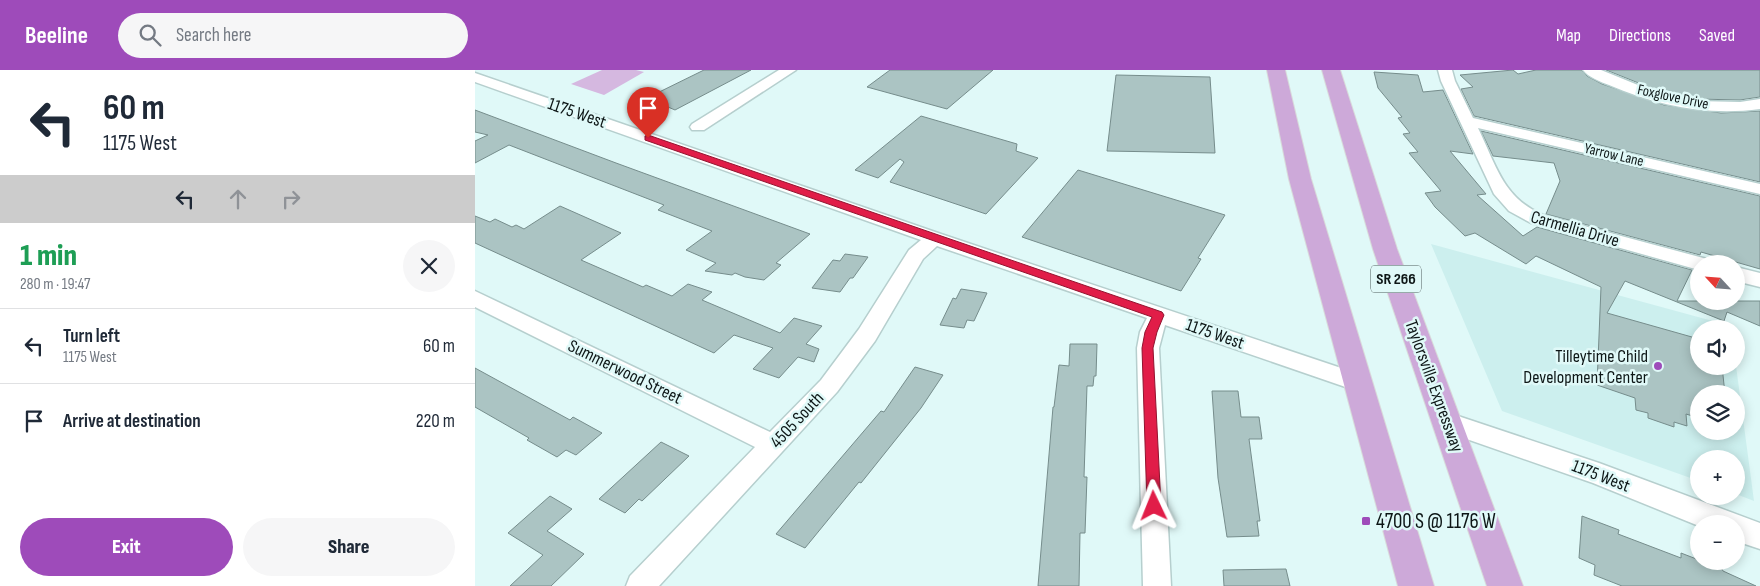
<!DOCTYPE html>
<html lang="en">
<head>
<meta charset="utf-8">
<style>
	body { margin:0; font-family:"Sofia Sans Condensed",sans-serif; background:#f6f6f7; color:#1f2937; height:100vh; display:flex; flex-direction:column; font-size:19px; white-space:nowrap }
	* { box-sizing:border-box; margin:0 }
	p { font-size:16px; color:#747a83 }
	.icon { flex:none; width:28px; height:28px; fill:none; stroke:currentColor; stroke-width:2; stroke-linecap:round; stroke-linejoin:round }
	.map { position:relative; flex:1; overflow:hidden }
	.panel { display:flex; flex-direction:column; background:#fff; width:475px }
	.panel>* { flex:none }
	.hud { background:#fff; color:#1f2937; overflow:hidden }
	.needle { width:32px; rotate:296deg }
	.fabs { position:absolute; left:1215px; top:185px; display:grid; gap:10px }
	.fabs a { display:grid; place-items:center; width:55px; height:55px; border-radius:50%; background:#fff; box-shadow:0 2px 12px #0003; font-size:25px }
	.pin { position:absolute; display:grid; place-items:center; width:42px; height:42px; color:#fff; margin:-51px -21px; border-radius:50% 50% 50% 0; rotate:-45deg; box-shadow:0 0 5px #0007 }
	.pin .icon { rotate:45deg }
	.me { position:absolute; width:55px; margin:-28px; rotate:358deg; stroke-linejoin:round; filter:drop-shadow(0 0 4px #0008) }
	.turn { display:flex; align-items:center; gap:18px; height:105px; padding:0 20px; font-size:22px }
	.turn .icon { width:65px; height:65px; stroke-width:2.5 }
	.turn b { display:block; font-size:35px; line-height:42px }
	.lanes { display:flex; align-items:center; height:48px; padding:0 20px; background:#0003; justify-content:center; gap:25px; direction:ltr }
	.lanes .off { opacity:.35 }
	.round { display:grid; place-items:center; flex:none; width:52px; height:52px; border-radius:26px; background:#f6f6f7 }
	.summary { display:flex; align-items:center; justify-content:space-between; height:85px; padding:0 20px }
	h1 { font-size:30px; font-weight:800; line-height:38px; color:#1e9e55 }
	.button { display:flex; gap:10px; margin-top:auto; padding:10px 20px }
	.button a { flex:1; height:58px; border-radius:30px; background:#9e4bba; color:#fff; font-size:20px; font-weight:800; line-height:58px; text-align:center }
	.button a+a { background:#f6f6f7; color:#1f2937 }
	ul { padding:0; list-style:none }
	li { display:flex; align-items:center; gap:15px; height:75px; padding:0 20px; border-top:1px solid #e0e1e3 }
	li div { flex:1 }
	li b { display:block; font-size:19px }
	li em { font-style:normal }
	header { display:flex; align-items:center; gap:30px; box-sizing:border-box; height:70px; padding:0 25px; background:#9e4bba; color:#fff }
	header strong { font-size:24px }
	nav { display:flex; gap:28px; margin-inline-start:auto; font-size:18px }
	.search { width:350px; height:45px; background:#f6f6f7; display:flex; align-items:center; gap:12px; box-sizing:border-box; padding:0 18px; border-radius:28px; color:#747a83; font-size:19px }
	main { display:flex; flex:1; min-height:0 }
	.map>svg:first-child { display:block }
</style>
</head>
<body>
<header>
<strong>Beeline</strong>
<div class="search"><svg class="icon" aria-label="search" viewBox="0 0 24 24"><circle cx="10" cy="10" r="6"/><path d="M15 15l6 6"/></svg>Search here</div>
<nav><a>Map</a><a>Directions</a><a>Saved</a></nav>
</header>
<main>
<section class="panel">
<div class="hud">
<div class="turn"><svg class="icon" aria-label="left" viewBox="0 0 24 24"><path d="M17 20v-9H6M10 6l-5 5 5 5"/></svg><div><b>60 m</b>1175 West</div></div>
<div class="lanes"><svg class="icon" aria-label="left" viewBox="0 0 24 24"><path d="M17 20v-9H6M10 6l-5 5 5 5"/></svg><svg class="icon off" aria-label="ahead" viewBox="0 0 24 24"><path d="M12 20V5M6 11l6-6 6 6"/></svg><svg class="icon off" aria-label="right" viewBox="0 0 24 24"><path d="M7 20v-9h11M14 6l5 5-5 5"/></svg></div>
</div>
<div class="summary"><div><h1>1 min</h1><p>280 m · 19:47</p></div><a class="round"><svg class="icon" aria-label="close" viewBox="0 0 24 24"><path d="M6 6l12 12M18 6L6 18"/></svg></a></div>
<ul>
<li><svg class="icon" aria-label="left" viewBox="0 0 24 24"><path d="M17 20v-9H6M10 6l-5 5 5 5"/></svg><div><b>Turn left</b><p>1175 West</p></div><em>60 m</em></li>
<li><svg class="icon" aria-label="arrive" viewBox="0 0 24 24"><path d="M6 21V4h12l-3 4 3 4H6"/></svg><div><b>Arrive at destination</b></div><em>220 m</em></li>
</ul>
<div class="button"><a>Exit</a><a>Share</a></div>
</section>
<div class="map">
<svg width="1285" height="516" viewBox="0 0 1285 516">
	<rect width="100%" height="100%" fill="#e0f9f8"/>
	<path fill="#ccefee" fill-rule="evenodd" d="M956,174l300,82v3h-32v37h37l18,135 -18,-7v-35h-37v22l-197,-70zM1224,324h37v37h-37z"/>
	<polygon fill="#d5b8e0" points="127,0 161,0 169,2 129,25 96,14"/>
	<g fill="#abc4c3" stroke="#768d8c">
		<polygon points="229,0 276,0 200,40 172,28"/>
		<polygon points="415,0 518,0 472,39 392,17"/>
		<polygon points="1038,0 1043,4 1061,0 1106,0 1112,6 1127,14 1189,35 1246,43 1285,41 1285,112 999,46 986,19 998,17 985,5"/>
		<polygon points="1131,0 1285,0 1285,27 1265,30 1221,29 1181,20"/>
		<polygon points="899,2 943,5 948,22 968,20 998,84 975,81 1011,124 1002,125 1048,166 1062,157 1217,200 1202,231 1285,231 1285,256 1252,242 1249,251 1150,211 1132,243 1224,269 1224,296 1247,296 1250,324 1224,324 1224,348 1211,344 1212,356 1199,352 1199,357 1173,348 1173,343 1161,340 1160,328 1122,315 1126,217 1061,186 1051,194 1000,163 990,166 960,137 950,123 966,121 934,83 943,82 928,64 935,63 923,48 927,47 903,18"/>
		<polygon points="641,5 735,7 740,83 632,81"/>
		<polygon points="0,40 141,93 335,164 301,193 306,195 289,210 270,207 260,203 257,205 230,201 241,193 211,180 237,161 183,140 189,135 34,75 0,93 0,71 13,65 0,62"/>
		<polygon points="446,46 542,74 541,81 563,88 511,144 415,112 429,92 425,89 403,108 380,100"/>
		<polygon points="1006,61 1285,126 1285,199 1226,182 1225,185 1071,144 1085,111 1079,93 1018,86"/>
		<polygon points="603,100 750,145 723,188 726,189 706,221 547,167"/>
		<polygon points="85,136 146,163 106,190 168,217 171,215 197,226 213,214 237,222 227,230 305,263 319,248 347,256 331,274 344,279 339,292 323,287 304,308 278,299 298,278 259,265 239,283 0,173 0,146 15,152 20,149 37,157 41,155 49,159"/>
		<polygon points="370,184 393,187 378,208 375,208 365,222 337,218 358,190 365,191"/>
		<polygon points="486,219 512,223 499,251 492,250 489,258 465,255 478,228 481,229"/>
		<polygon points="595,274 622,274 621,306 619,306 618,316 612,316 609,407 612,407 610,463 605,463 604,516 563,516 578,337 579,337 584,295 594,296"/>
		<polygon points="440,297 468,305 446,338 386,413 384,412 330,478 301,464 406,341 409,342"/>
		<polygon points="0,298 95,350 98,347 127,363 101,385 91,380 82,387 52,370 54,368 0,337"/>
		<polygon points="737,321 763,321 766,347 784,347 787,369 774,369 785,451 782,451 784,466 752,467 743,408"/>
		<polygon points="186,372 214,386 167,431 164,429 150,443 124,429"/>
		<polygon points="75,426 97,439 72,461 109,484 76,516 35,516 68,485 33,463"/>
		<polygon points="1107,446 1144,460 1143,464 1206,488 1206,483 1247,499 1248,501 1281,516 1147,516 1119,505 1120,495 1104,488"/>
		<polygon points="811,499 815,516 749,516 748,500"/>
	</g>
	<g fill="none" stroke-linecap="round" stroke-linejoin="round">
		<g stroke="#b6cfce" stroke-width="3">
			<g id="street">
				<polygon points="304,0 321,0 229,60 217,60 215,57 217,54"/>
				<path d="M963,0h14l3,11 18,37 287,66v10l-282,-66c18,37 25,70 65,87l164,44 3,5h-11v6l-168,-47 -22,-12 -15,-17 -53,-113z"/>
				<path d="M1108,0h18l54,22 41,9 44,1 20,-3v10c-52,7 -103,-3 -151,-24 -8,-3 -21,-8 -26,-15z"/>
				<polygon points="0,3 466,164 893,307 896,313 893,319 885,322 690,255 684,278 696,516 668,516 662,278 665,262 672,248 462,176 448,189 400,271 362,322 184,516 151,516 155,506 280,377 0,237 0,221 295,362 346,310 384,259 434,180 446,170 0,12"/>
				<polygon points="1261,197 1285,203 1285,217 1261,211"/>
				<polygon points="971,342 1124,393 1285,453 1285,479 1261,471 1261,454 1224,454 1224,456 1118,413 963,359 959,352 963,345"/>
			</g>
		</g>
		<g stroke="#d8dada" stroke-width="2">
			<g id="primary">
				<polygon points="792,0 810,0 836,109 959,516 923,516 814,109"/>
				<polygon points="847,0 865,0 922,179 1048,516 1012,516 898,179"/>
			</g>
		</g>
		<use href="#street" fill="#fff" fill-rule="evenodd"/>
		<use href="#primary" fill="#cda9d9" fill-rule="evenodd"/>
	</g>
	<polygon fill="#e11d48" stroke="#92132f" points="173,65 687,242 689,245 682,262 678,278 686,436 684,441 679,443 674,441 672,436 667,278 670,262 677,247 170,70 170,66"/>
	<g fill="#9e4bba" stroke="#e0f9f8" stroke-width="2">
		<circle cx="1183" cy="296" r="5"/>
		<rect x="886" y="446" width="10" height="10" rx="2.5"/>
	</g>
	<g text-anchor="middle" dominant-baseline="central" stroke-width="5" stroke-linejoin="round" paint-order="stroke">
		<g font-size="15" fill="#0d1616" stroke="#e0f9f8">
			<text transform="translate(1198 27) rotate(12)">Foxglove Drive</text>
			<text transform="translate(1139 85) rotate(13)">Yarrow Lane</text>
		</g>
		<rect fill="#e0f9f8" stroke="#4c5a5a" stroke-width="1" x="896" y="195.5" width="50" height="27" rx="4"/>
		<g font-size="16" font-weight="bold" fill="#0d1616">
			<text x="921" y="209">SR 266</text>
		</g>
		<g font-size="18" fill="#0d1616" stroke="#e0f9f8">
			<text transform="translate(102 43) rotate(19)">1175 West</text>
			<text transform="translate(1100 159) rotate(16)">Carmellia Drive</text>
			<text transform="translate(740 264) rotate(19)">1175 West</text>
			<text transform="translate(150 302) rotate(26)">Summerwood Street</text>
			<text transform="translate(959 316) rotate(70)">Taylorsville Expressway</text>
			<text transform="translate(322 350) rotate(-47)">4505 South</text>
			<text transform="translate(1126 406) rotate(21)">1175 West</text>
		</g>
		<g font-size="18" fill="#0d1616" stroke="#e0f9f8" text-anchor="end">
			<text x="1173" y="286">Tilleytime Child<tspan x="1173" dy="21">Development Center</tspan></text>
		</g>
		<g font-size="21" fill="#0d1616" stroke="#e0f9f8" text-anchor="start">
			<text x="901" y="451">4700 S @ 1176 W</text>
		</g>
	</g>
</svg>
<div class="fabs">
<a><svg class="needle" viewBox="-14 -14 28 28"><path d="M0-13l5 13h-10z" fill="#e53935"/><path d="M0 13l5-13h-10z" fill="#747a83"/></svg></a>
<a><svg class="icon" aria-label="sound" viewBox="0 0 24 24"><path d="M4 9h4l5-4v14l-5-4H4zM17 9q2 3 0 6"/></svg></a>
<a><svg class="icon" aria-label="layers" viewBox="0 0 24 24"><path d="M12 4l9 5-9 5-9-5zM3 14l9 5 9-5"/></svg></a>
<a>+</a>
<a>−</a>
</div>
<div class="pin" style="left:173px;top:68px;background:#d93025"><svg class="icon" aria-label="arrive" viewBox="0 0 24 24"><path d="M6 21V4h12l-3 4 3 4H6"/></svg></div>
<svg class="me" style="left:679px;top:436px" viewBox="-20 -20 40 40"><path d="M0-17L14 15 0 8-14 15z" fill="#e11d48" stroke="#fff" stroke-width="4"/></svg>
</div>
</main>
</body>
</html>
